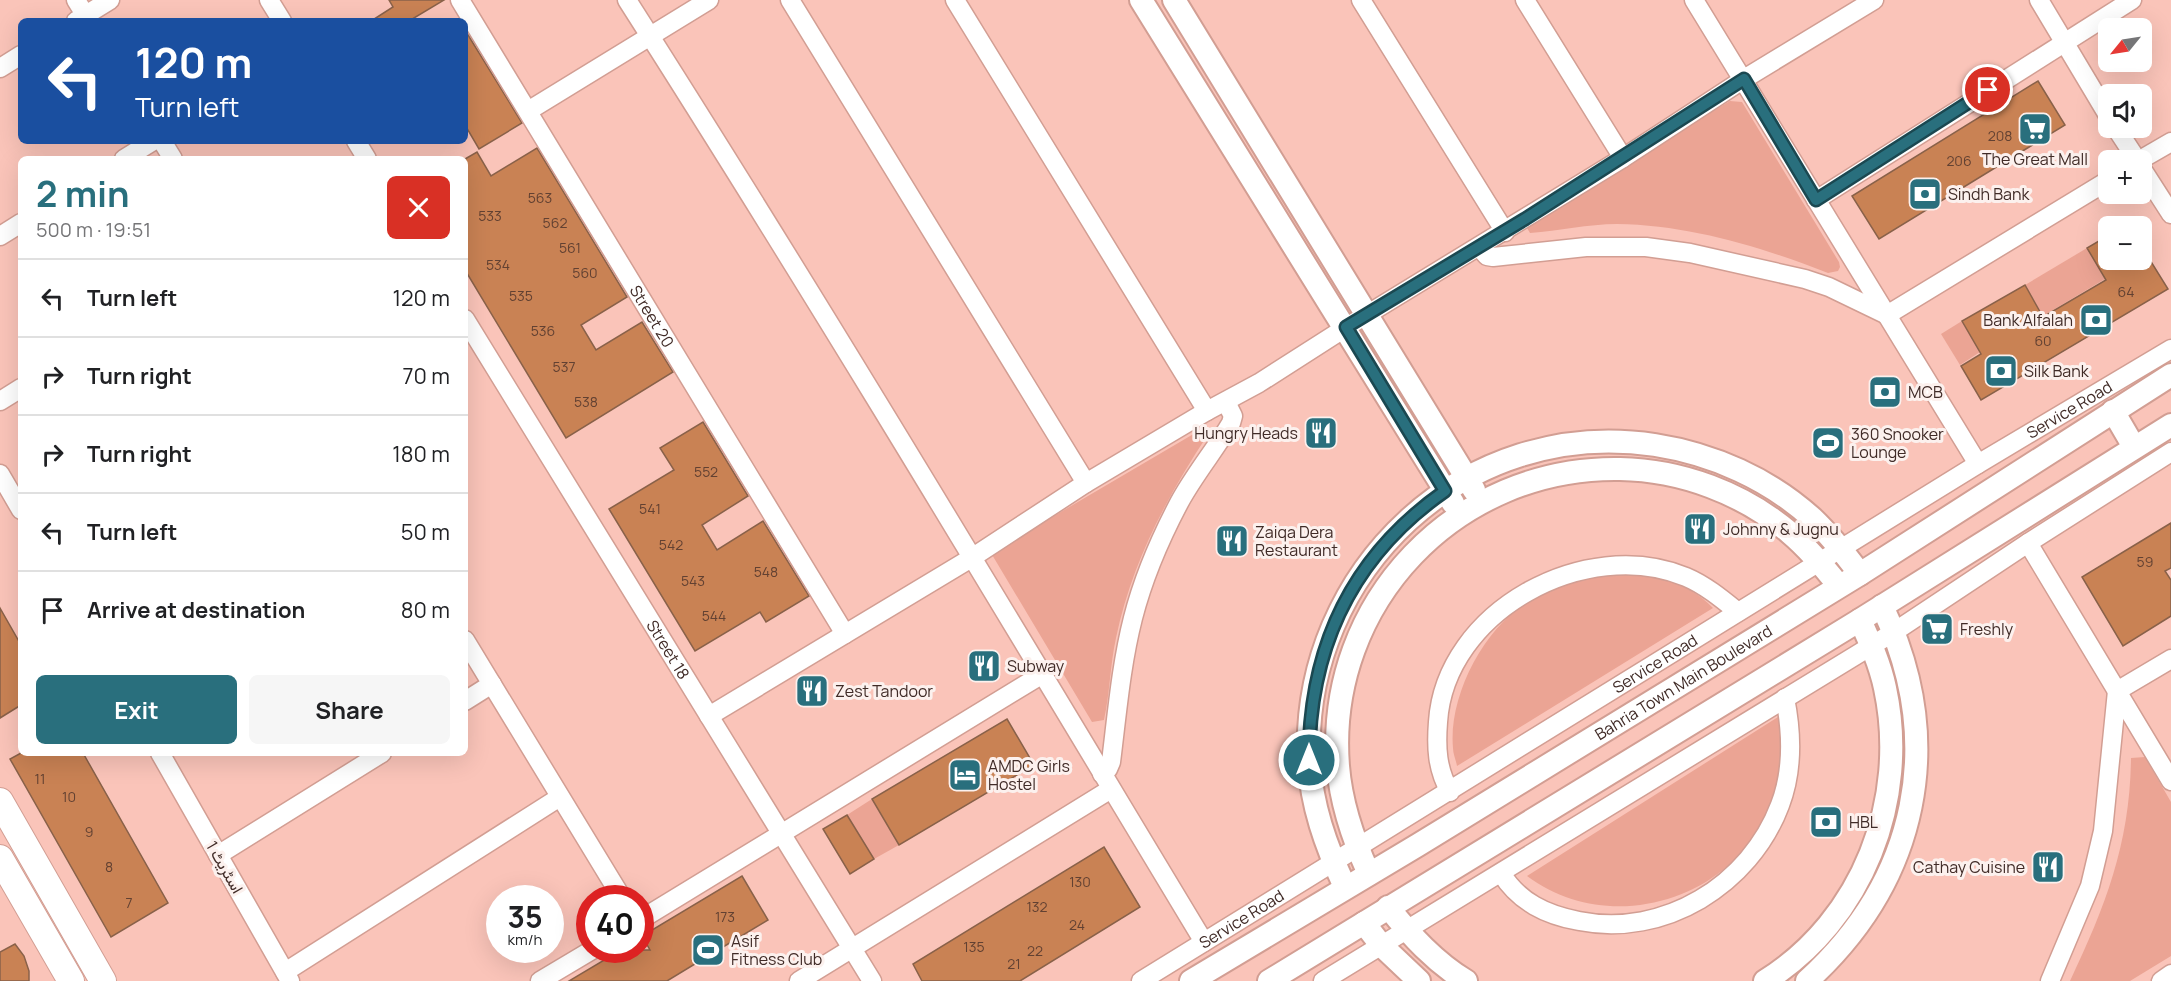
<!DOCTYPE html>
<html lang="en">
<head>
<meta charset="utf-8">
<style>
	body { margin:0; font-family:Manrope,Vazirmatn,sans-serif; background:#f6f6f6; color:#202124; height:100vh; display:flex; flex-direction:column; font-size:22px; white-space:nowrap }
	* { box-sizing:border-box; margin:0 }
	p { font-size:20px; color:#757577 }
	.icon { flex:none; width:33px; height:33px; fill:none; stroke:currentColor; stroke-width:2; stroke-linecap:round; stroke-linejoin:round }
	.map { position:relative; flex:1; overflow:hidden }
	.details { position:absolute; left:18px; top:156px; width:450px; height:600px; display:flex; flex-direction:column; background:#fff; border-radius:9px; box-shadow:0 6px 24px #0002 }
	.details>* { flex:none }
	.hud { position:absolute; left:18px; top:18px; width:450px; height:126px; border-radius:9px; box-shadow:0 6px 24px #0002; background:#1a4fa0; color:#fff; overflow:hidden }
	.needle { width:39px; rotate:240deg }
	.fabs { position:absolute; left:2098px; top:18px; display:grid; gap:12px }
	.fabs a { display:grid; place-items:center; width:54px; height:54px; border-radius:9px; background:#fff; box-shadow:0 6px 24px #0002; font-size:30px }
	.speed { position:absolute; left:486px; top:885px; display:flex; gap:12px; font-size:30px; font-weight:700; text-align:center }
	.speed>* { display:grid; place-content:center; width:78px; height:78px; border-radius:50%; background:#fff; box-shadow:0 6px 24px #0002; line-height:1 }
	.speed small { font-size:15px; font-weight:400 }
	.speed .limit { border:9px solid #d22; background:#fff; color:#111 }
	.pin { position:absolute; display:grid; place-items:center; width:51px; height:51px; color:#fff; margin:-26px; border:3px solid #fff; border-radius:50%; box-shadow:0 2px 6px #0007 }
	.me { position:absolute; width:66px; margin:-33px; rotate:0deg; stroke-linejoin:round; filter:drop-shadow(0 0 4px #0008) }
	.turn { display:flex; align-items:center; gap:21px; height:126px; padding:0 18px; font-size:27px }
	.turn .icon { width:78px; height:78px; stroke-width:2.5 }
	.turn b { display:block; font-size:42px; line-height:51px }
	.round { display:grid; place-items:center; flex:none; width:63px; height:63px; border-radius:9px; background:#f6f6f6 }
	.overview { display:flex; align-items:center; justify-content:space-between; height:102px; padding:0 18px }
	h1 { font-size:36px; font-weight:700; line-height:45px; color:#296f7d }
	.button { display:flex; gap:12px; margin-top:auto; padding:12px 18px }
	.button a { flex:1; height:69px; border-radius:9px; background:#296f7d; color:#fff; font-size:24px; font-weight:700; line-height:69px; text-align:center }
	.button a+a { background:#f6f6f6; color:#202124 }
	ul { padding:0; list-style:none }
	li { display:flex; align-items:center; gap:18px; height:78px; padding:0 18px; border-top:2px solid #e0e0e0 }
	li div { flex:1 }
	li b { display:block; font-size:22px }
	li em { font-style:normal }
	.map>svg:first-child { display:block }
</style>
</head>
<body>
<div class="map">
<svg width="2171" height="981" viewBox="0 0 2171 981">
	<rect width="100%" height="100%" fill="#fac4b9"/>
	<g fill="#eba494">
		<path d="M1730,101l12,1 97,160 1,5 -2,4 -10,2c-67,-26 -138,-48 -211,-49 -29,0 -58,7 -87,9l-6,-10z"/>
		<polygon points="2087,248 2105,279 2043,316 2025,285"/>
		<polygon points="1962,321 1980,352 1960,365 1941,334"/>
		<path d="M1202,429l5,7c-41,62 -76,129 -91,202 -6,27 -6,55 -12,82l-12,2 -101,-169z"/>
		<path d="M1611,573c37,1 76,7 102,35l-256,158c-1,-6 -4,-12 -4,-18 -5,-54 34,-127 83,-151 24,-13 48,-20 75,-24z"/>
		<path d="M1778,717c7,16 4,36 2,54 -16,117 -159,175 -253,105z"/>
		<path d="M2145,757l26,45v154l-41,25h-60c36,-76 60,-138 61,-223z"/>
		<polygon points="872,799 899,845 874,859 847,815"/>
	</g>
	<g fill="#c98254" stroke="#896149" stroke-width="1.5">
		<polygon points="389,0 444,0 409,21 371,21 393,7"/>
		<polygon points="465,30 522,123 479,149 465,125"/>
		<polygon points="2038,81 2065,125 1879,239 1852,196"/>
		<polygon points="537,148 627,297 581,325 596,350 642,322 673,372 566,438 465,270 465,159 477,152 491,176"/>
		<polygon points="2109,235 2109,260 2150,260 2168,289 1981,400 1961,366 1981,354 1962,321 2025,285 2043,317 2106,280 2087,248"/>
		<polygon points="703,422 748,496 702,525 717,550 763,521 809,596 766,622 760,612 695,651 609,509 674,470 660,448"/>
		<polygon points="2171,523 2171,568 2165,571 2171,580 2171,616 2123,646 2082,577"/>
		<polygon points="0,608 21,645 21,705 0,718"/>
		<polygon points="1007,719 1034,765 899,845 872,799"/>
		<polygon points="21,753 83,753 168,903 111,937 10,759"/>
		<polygon points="847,815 874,859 850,874 823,829"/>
		<polygon points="1104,847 1140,907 1020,981 922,981 913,964"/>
		<polygon points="742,876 768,920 708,956 667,981 569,981 621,950 650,950 642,936"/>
		<polygon points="15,944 24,956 29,971 29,981 0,981 0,952"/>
	</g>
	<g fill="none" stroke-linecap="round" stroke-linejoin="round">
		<g stroke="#d29e93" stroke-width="21">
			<g id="minor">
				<polyline points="76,0 89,21"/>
				<polyline points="269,0 282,21"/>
				<path id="s1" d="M460,0l385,634"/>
				<path d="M627,0c198,310 387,627 577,942"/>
				<polyline points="790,0 1086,483"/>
				<polyline points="955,0 1207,411"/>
				<polyline points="1361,0 1505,232"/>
				<polyline points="1525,0 1623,158"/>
				<polyline points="1694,0 1978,464"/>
				<polyline points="2039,0 2109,117"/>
				<polyline points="76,21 110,0"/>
				<polyline points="0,68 21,55"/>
				<polyline points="528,111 709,0"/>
				<polyline points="2116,128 2137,160"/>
				<polyline points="162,141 173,159"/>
				<polyline points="356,141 367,159"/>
				<polyline points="124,159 153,141"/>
				<polyline points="2140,160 2171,142"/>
				<polyline points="2142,169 2171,214"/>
				<polyline points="1816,200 2132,0"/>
				<polyline points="0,236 21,223"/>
				<polyline points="1479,247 1487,256 1493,257 1586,247 1646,247 1690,253 1805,279 1829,287 1887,315 2109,180"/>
				<path id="s2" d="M465,319l407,662"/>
				<polyline points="0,401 21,388"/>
				<polyline points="0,474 21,510"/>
				<polyline points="2028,543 2171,781"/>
				<polyline points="465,640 622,898"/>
				<polyline points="465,701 492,684"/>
				<polyline points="709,716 973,557 1086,483 1207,411 1259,383 1345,328 1623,158 1744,79 1874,0"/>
				<polyline points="160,753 290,981"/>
				<path d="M1102,774l6,-5 3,-7c6,-48 10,-97 22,-144 10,-39 27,-79 46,-115 15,-28 36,-53 52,-80l2,-7 -7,-14"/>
				<path d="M1450,792c-13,-23 -14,-44 -12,-70 7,-111 148,-187 248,-145 19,8 36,22 52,35"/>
				<polyline points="218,855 382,753"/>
				<path d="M1501,873c18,29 45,42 78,48 85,17 171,-36 201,-116 13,-34 12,-72 5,-107"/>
				<polyline points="640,920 1041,675"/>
				<polyline points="285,972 560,797"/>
				<polyline points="540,981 592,950"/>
				<polyline points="799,981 1111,789"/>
				<path id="s3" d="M1141,981l837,-517 193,-115"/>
				<polyline points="1323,981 1894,632 2028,543 2171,452"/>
				<polyline points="2050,981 2090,886 2103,831 2117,691 2171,659"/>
				<polyline points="2161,981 2171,974"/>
			</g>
		</g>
		<g stroke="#d29e93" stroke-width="26">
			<g id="tertiary">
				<polyline points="1141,0 1453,503"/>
				<polyline points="1174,0 1474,490"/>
				<polyline points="2113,411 2134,447"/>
				<path d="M1369,874c-16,-35 -28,-70 -31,-108 -13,-164 119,-300 282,-297 61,1 123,24 170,64 19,16 34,34 49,53"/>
				<path d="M1345,887c-19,-41 -34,-82 -36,-128 -8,-189 157,-343 346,-314 58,9 114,34 157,73 18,17 33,36 48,56"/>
				<path d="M1388,907c23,29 47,55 78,74"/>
				<polyline points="1364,923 1381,945 1419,981"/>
				<path id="s4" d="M1191,981l227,-136 442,-271 311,-199"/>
				<polyline points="1269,981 1860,620 2171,425"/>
				<path d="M1765,981c98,-61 144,-182 120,-293 -5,-24 -15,-46 -25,-68"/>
				<path d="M1807,981c111,-101 140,-238 75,-375"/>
			</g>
		</g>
		<g stroke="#d29e93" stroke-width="28">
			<g id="secondary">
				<polyline points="0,801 103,981"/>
				<polyline points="0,858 71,981"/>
			</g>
		</g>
		<use href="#minor" stroke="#fff" stroke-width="18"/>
		<use href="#tertiary" stroke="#fff" stroke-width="22"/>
		<use href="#secondary" stroke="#fff" stroke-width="26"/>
	</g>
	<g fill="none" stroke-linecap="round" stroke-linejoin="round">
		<g stroke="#1b4851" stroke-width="15">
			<path id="route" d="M1309,760c0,-113 43,-204 136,-269l-99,-164 179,-108 219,-140 72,121 172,-110"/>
		</g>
		<use href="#route" stroke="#296f7d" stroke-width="10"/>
	</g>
	<defs>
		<g id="supermarket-square" transform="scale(1.725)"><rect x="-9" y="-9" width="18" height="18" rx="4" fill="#296f7d" stroke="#fcf1ee"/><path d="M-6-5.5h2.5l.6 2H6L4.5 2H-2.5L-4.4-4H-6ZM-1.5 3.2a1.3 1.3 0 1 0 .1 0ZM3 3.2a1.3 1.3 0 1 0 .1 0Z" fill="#fff"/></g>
		<g id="bank-square" transform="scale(1.725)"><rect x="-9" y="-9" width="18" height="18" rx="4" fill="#296f7d" stroke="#fcf1ee"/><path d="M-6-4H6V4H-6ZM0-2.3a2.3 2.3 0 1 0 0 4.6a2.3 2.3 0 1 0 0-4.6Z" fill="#fff"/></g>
		<g id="restaurant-square" transform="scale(1.725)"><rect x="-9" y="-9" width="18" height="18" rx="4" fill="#296f7d" stroke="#fcf1ee"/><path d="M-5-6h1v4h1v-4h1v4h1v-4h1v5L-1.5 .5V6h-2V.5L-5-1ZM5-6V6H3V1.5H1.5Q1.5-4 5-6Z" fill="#fff"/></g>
		<g id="stadium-square" transform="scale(1.725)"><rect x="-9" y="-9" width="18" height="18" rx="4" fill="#296f7d" stroke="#fcf1ee"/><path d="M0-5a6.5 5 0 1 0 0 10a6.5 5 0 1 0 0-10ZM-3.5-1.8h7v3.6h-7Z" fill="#fff"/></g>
		<g id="hotel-square" transform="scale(1.725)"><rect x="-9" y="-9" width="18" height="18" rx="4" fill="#296f7d" stroke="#fcf1ee"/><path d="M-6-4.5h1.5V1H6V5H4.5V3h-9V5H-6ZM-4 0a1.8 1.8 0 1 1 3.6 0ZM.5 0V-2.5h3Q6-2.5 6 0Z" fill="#fff"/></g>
	</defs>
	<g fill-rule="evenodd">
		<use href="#supermarket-square" x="2035" y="129"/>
		<use href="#bank-square" x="1925" y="194"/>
		<use href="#bank-square" x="2096" y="320"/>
		<use href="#bank-square" x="2001" y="371"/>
		<use href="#bank-square" x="1885" y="392"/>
		<use href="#restaurant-square" x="1321" y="433"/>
		<use href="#stadium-square" x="1828" y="443"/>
		<use href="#restaurant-square" x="1700" y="529"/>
		<use href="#restaurant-square" x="1232" y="541"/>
		<use href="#supermarket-square" x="1937" y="629"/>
		<use href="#restaurant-square" x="984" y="666"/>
		<use href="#restaurant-square" x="812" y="691"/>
		<use href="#hotel-square" x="965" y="775"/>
		<use href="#bank-square" x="1826" y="822"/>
		<use href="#restaurant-square" x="2048" y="867"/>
		<use href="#stadium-square" x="708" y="950"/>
	</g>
	<g text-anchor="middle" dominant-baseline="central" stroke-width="6" stroke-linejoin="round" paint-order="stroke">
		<g font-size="14" fill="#624132">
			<text x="2000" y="135">208</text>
			<text x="1959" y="160">206</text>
			<text x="540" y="197">563</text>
			<text x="490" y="215">533</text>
			<text x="555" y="222">562</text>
			<text x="570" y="247">561</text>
			<text x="498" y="264">534</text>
			<text x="585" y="272">560</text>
			<text x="2126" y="291">64</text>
			<text x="521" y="295">535</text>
			<text x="543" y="330">536</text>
			<text x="2043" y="340">60</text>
			<text x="564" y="366">537</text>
			<text x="586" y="401">538</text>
			<text x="706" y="471">552</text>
			<text x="650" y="508">541</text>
			<text x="671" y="544">542</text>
			<text x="2145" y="561">59</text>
			<text x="766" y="571">548</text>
			<text x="693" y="580">543</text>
			<text x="714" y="615">544</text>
			<text x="40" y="778">11</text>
			<text x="69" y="796">10</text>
			<text x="89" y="831">9</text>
			<text x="109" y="866">8</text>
			<text x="1080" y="881">130</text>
			<text x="129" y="902">7</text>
			<text x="1037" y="906">132</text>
			<text x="725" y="916">173</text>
			<text x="1077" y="924">24</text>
			<text x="974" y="946">135</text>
			<text x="1035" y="950">22</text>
			<text x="1014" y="963">21</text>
		</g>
		<g font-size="16" fill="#402b27" stroke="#fcf1ee" text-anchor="start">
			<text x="2035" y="159" text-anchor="middle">The Great Mall</text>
			<text x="1948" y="194">Sindh Bank</text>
			<text x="2073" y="320" text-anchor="end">Bank Alfalah</text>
			<text x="2024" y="371">Silk Bank</text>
			<text x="1908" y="392">MCB</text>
			<text x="1298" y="433" text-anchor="end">Hungry Heads</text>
			<text x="1851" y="434">360 Snooker<tspan x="1851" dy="18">Lounge</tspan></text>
			<text x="1723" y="529">Johnny &amp; Jugnu</text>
			<text x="1255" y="532">Zaiqa Dera<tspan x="1255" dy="18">Restaurant</tspan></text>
			<text x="1960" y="629">Freshly</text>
			<text x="1007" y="666">Subway</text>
			<text x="835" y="691">Zest Tandoor</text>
			<text x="988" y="766">AMDC Girls<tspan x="988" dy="18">Hostel</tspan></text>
			<text x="1849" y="822">HBL</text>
			<text x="2025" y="867" text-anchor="end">Cathay Cuisine</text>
			<text x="731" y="941">Asif<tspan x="731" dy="18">Fitness Club</tspan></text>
		</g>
		<g font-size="16" fill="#402b27" stroke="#fcf1ee">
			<text stroke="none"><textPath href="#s1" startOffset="370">Street 20</textPath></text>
			<text stroke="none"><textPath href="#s3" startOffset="1090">Service Road</textPath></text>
			<text stroke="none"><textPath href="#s2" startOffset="388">Street 18</textPath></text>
			<text stroke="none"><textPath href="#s3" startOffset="604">Service Road</textPath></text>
			<text stroke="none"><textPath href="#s4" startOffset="576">Bahria Town Main Boulevard</textPath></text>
			<text transform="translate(225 867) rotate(60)">اسٹریٹ 1</text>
			<text stroke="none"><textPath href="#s3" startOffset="118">Service Road</textPath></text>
		</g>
	</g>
</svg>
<div class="fabs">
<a><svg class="needle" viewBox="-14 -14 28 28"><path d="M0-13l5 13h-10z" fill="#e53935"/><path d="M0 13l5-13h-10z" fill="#757577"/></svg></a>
<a><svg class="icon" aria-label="sound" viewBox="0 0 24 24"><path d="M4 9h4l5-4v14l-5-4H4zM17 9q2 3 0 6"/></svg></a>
<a>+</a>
<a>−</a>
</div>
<div class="speed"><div>35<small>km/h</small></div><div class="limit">40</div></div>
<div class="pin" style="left:1988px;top:90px;background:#d93025"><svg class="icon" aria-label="arrive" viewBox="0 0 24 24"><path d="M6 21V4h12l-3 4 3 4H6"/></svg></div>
<svg class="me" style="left:1309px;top:760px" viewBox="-20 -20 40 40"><circle r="17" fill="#296f7d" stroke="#fff" stroke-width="3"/><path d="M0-11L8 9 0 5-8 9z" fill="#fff"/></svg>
<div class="hud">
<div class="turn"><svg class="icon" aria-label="left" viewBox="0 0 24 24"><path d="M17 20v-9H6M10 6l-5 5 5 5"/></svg><div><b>120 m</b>Turn left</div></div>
</div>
<section class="details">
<div class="overview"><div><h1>2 min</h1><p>500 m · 19:51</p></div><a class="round" style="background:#d93025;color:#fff"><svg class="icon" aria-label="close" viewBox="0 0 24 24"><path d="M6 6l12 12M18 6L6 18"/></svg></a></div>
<ul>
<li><svg class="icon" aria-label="left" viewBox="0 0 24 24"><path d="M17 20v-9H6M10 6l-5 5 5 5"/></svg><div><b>Turn left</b></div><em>120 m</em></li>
<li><svg class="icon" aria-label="right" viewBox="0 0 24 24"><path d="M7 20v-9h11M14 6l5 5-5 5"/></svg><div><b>Turn right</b></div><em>70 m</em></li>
<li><svg class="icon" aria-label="right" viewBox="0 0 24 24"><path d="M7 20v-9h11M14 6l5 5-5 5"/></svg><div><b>Turn right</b></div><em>180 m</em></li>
<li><svg class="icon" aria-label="left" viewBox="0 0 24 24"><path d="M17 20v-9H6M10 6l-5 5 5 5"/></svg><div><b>Turn left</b></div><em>50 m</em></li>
<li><svg class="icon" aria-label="arrive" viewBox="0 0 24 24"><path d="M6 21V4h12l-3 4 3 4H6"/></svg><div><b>Arrive at destination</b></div><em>80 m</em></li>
</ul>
<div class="button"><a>Exit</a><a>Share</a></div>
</section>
</div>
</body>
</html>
